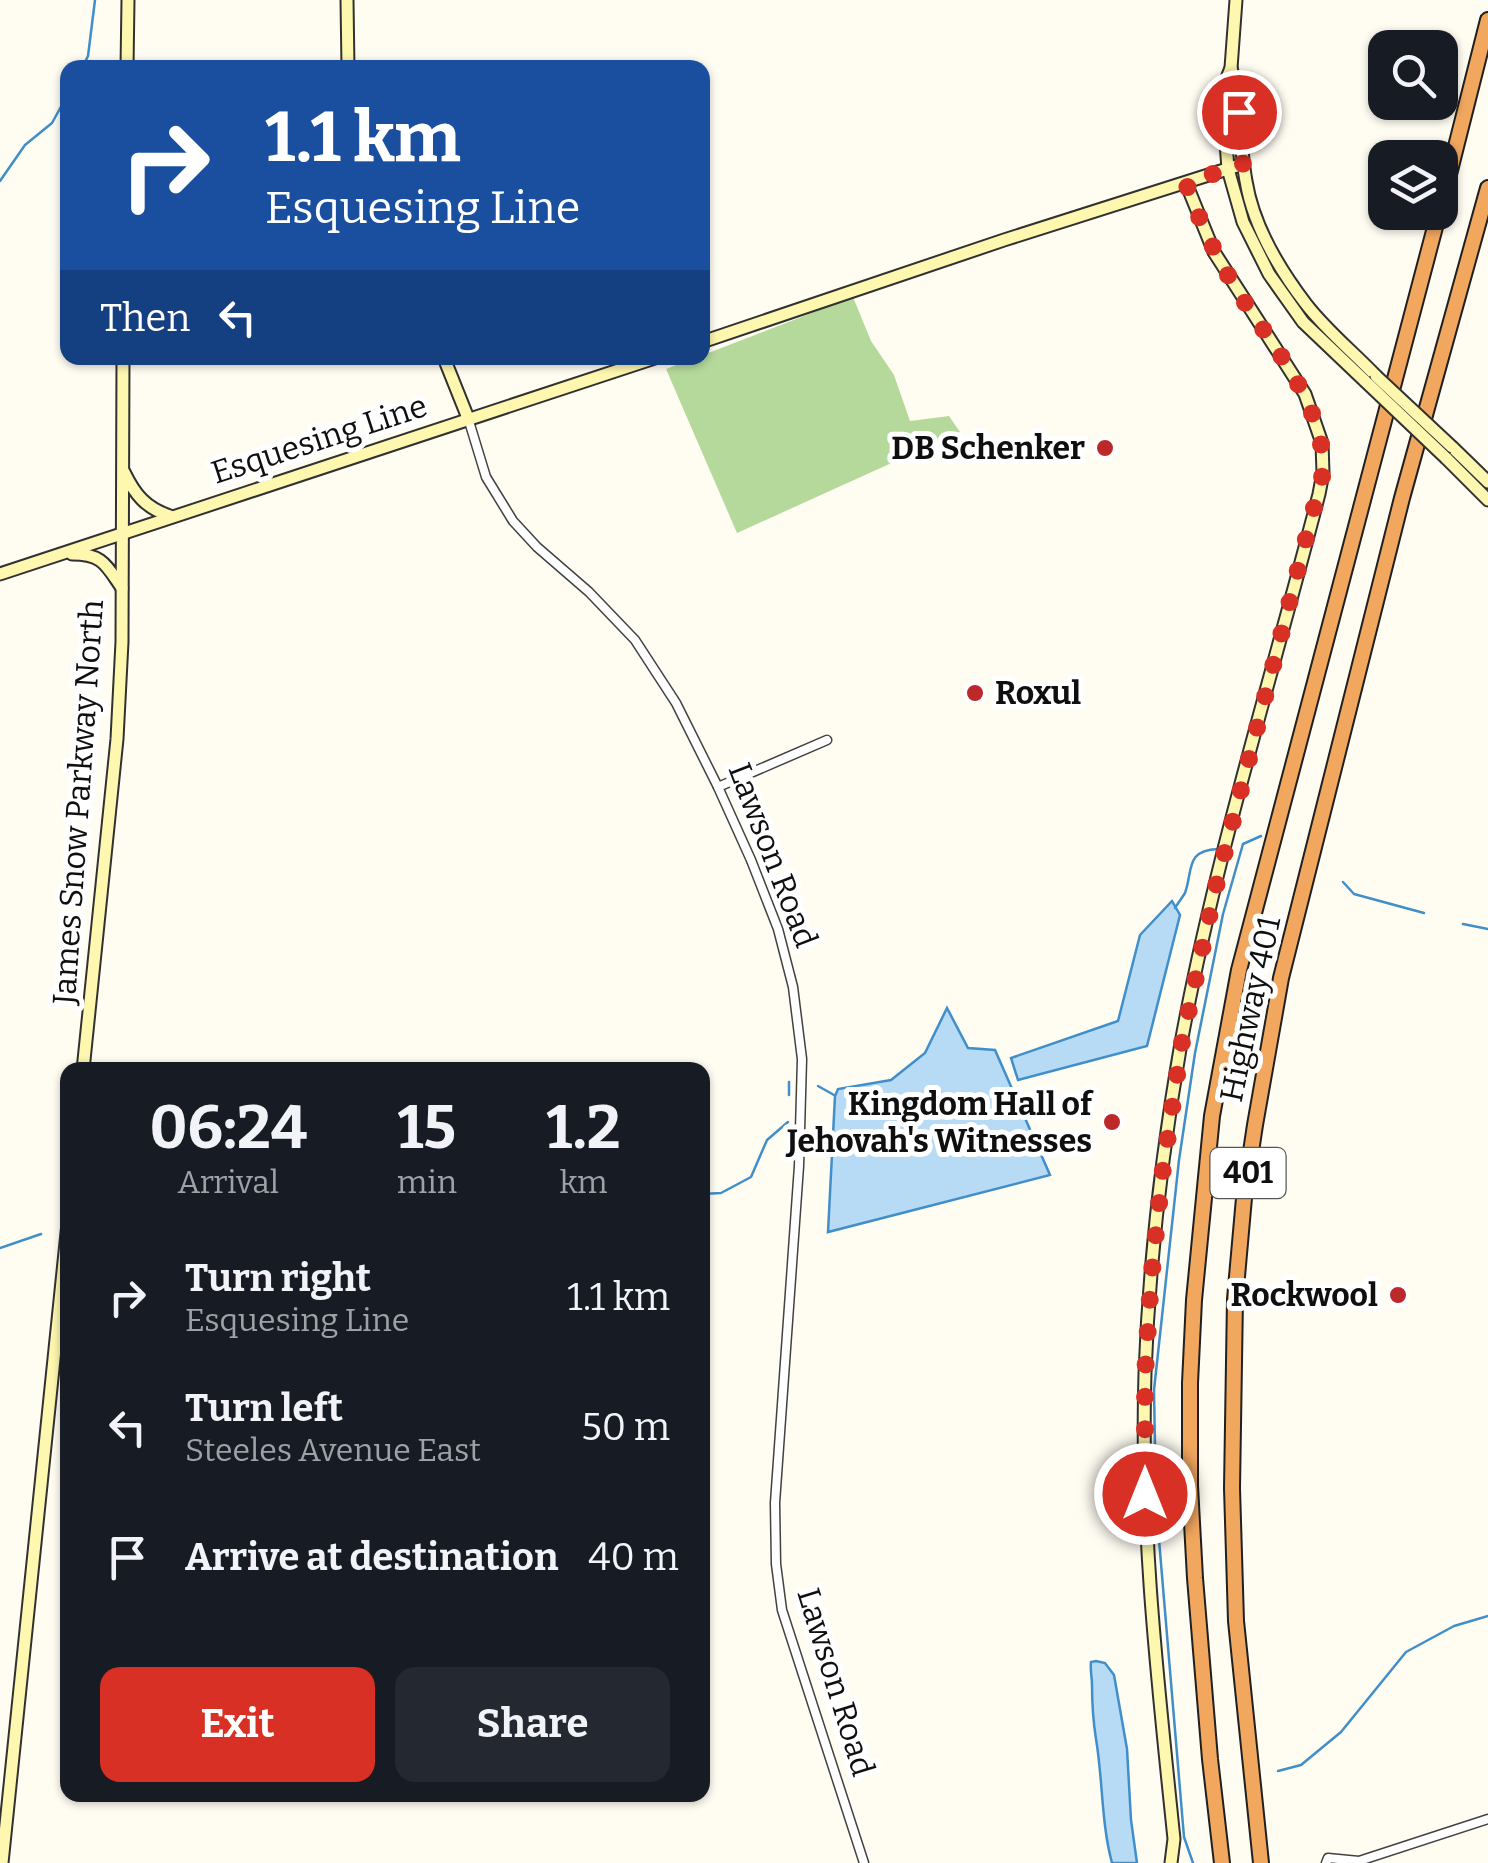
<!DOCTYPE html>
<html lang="en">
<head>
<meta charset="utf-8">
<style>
	body { margin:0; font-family:Bitter,serif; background:#242831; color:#f1f3f6; height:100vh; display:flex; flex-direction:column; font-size:38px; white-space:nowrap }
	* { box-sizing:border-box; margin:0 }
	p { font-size:32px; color:#9ea1a6 }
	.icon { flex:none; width:55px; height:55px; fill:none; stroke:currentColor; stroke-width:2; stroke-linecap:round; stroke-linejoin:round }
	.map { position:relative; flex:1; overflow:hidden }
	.side { position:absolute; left:60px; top:1062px; width:650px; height:740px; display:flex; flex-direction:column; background:#171b24; border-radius:20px; box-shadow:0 2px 8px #0004 }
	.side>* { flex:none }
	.guide { position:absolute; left:60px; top:60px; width:650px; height:305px; border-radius:20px; box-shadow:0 2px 8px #0004; background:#1a4fa0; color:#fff; overflow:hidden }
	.fabs { position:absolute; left:1368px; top:30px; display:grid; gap:20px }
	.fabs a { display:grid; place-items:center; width:90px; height:90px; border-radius:20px; background:#171b24; box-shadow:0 2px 8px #0004; font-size:50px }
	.pin { position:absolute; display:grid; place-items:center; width:85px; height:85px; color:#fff; margin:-42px; border:5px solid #fff; border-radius:50%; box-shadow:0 2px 10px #0007 }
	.me { position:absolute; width:110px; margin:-55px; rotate:0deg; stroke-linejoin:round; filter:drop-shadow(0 0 8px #0008) }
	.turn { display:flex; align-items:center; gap:35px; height:210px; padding:0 40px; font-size:45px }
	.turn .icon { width:130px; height:130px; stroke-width:2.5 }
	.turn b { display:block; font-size:70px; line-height:85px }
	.then { display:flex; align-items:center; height:95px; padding:0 40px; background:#0003; gap:20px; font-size:38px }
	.eta { display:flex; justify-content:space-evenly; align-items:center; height:170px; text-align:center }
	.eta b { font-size:60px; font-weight:700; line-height:70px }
	.action { display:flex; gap:20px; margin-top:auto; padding:20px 40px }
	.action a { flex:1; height:115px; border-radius:20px; background:#d93025; color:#fff; font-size:40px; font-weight:700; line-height:115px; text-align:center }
	.action a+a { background:#242831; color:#f1f3f6 }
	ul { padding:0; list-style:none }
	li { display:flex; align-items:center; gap:30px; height:130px; padding:0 40px }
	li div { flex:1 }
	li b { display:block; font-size:38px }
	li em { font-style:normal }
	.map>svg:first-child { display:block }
</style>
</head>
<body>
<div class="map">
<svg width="1488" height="1863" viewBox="0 0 1488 1863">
	<rect width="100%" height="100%" fill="#fffdf2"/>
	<polygon fill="#b5d99b" points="853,297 871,341 894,375 910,421 949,416 960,432 737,533 666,369 695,358 702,358 703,355"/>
	<g fill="#b8dbf5" stroke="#408eca" stroke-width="2.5">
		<polygon points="1172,901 1180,915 1147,1046 1018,1080 1011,1058 1118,1021 1140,935"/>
		<polygon points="947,1008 968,1048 995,1050 1050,1175 828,1232 835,1096 838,1089 891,1080 925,1053"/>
		<path d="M1096,1661l9,2 9,12 13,74 4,71 6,43h-25c-11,-41 -9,-83 -16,-124 -3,-19 -4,-35 -4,-54 0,-8 -2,-15 -1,-23z"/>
	</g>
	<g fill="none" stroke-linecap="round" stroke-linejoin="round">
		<g stroke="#408eca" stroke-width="2.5">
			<polyline points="82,68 88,56 95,0"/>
			<polyline points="0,181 25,145 52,123 68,94"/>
			<polyline points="1343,882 1354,894 1424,913"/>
			<path d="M1175,908c3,-5 7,-10 10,-15 8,-22 0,-43 33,-44"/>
			<polyline points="1463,924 1488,929"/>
			<polyline points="818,1086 834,1095"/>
			<polyline points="789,1095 789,1082"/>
			<polyline points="702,1194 721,1193 751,1177 767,1140 788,1122"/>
			<polyline points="0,1248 41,1234"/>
			<polyline points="1278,1771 1301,1765 1341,1732 1406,1652 1454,1626 1488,1616"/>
			<polyline points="1193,1863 1184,1837 1156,1504 1154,1390 1179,1160 1195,1053 1223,914 1243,844 1261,836"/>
		</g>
		<g stroke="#424242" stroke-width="11">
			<g id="street">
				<polyline points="468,418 486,477 513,521 537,547 589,592 635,640 676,703 718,787 751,860 778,929 793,987 802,1059 799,1166 775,1503 776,1564 782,1610 864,1863"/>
				<polyline points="718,787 827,740"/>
				<polyline points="1326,1863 1328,1858 1359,1861 1488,1819"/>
			</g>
		</g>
		<g stroke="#313131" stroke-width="15">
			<g id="secondary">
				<polyline points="347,0 348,68"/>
				<polyline points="1236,0 1231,68 1222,90 1228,169 1243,222 1269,274 1303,322 1365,381"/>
				<polyline points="127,68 128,0"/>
				<path d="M1231,68c11,36 8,76 15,113 7,44 34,89 60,123 20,26 47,48 70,72"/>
				<polyline points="702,342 1004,240 1243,164"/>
				<polyline points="444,358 468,418"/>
				<polyline points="1452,447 1488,482"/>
				<polyline points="1446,458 1488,500"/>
				<path d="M124,472c11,23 22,36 46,44"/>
				<path d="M72,554c31,0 34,11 50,34"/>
				<polyline points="0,574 655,358"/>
				<polyline points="83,1070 117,739 122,642 123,358"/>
				<polyline points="2,1863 68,1223"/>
				<path d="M1171,1863l3,-24c-16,-155 -34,-310 -29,-466 4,-110 17,-221 36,-330 34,-185 91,-366 138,-549l4,-21 -1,-30 -17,-49 -91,-142 -28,-69"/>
			</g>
		</g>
		<g stroke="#202020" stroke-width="18">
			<g id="highway">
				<polyline points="1440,210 1488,20"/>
				<polyline points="1222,1863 1210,1759 1195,1578 1190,1486 1190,1383 1194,1300 1212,1116 1239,970 1439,212"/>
				<polyline points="1261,1863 1236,1621 1232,1488 1235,1299 1244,1198 1255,1125 1281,978 1402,498 1488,188"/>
			</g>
		</g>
		<use href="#street" stroke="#fff" stroke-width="8"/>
		<use href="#secondary" stroke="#fdf7af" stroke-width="11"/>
		<use href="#highway" stroke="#f1a75e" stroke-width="14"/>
		<g stroke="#313131" stroke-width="15" stroke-linecap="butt">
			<g id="secondary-bridge">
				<polyline points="1376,376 1452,447"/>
				<polyline points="1365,381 1446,458"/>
			</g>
		</g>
		<use href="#secondary-bridge" stroke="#fdf7af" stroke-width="11"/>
	</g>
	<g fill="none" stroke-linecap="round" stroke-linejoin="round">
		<path stroke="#d93025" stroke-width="18" stroke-dasharray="0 32.4" d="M1145,1494v-120l6,-94 11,-104 20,-134 33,-152 108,-417c3,-69 -53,-129 -88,-186 -20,-33 -36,-67 -49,-104l57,-19 -4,-52"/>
	</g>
	<g fill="#bd292a" stroke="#fff" stroke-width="4">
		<circle cx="1105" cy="448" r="10"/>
		<circle cx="975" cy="693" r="10"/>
		<circle cx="1112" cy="1122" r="10"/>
		<circle cx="1398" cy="1295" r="10"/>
	</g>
	<g text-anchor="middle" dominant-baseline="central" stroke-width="10" stroke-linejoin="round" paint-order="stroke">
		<rect fill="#fff" stroke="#575757" stroke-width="2.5" x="1210.5" y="1148" width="75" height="50" rx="8"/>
		<g font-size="30" font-weight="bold" fill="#0f0f0f">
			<text x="1248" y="1173">401</text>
		</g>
		<g font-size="32" fill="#0f0f0f" stroke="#fff">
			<text transform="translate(319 439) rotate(-18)">Esquesing Line</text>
			<text transform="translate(78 802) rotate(-86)">James Snow Parkway North</text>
			<text transform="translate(773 855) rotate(69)">Lawson Road</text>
			<text transform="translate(1250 1009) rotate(-78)">Highway 401</text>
			<text transform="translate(836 1682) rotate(73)">Lawson Road</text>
		</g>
		<g font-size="32" font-weight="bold" fill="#0f0f0f" stroke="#fff" text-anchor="end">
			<text x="1085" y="448">DB Schenker</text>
			<text x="995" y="693" text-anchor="start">Roxul</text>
			<text x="1092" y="1104">Kingdom Hall of<tspan x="1092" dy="37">Jehovah's Witnesses</tspan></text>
			<text x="1378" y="1295">Rockwool</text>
		</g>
	</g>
</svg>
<div class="fabs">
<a><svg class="icon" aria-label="search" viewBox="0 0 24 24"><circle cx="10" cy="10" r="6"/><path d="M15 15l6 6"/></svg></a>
<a><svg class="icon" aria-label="layers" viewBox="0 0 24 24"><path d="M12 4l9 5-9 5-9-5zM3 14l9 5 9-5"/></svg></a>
</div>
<div class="pin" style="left:1239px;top:112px;background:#d93025"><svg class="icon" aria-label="arrive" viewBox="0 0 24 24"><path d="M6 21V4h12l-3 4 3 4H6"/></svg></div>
<svg class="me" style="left:1145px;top:1494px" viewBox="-20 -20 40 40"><circle r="17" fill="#d93025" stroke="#fff" stroke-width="3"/><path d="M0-11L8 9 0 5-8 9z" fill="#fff"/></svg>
<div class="guide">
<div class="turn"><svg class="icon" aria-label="right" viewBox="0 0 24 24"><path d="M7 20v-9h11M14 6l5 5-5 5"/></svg><div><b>1.1 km</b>Esquesing Line</div></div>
<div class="then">Then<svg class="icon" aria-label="left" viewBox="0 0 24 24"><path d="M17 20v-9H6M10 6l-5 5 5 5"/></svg></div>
</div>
<section class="side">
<div class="eta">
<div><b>06:24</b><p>Arrival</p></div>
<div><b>15</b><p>min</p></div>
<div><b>1.2</b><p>km</p></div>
</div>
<ul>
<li><svg class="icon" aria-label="right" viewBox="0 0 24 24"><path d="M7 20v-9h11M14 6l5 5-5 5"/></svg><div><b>Turn right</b><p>Esquesing Line</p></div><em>1.1 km</em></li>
<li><svg class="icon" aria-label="left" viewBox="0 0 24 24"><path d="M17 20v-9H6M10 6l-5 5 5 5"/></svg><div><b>Turn left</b><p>Steeles Avenue East</p></div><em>50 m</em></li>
<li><svg class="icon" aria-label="arrive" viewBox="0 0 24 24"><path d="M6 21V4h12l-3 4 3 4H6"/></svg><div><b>Arrive at destination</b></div><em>40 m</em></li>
</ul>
<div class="action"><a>Exit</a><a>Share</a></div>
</section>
</div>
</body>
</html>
